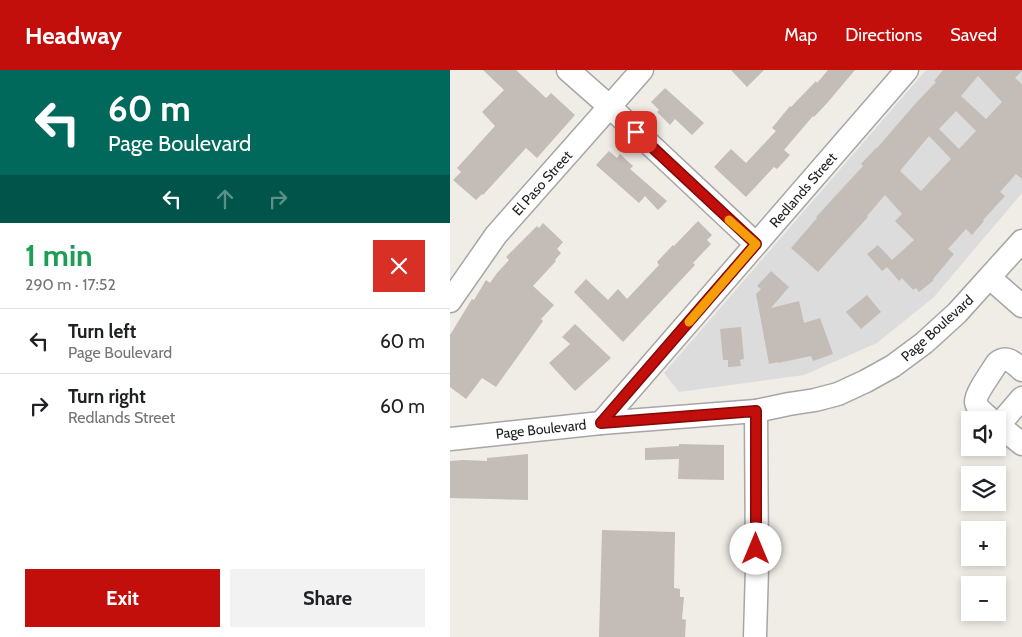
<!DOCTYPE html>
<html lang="en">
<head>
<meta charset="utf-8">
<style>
	body { margin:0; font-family:Cabin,sans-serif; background:#f2f2f2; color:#202124; height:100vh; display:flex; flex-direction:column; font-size:19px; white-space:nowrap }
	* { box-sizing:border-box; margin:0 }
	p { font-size:16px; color:#757577 }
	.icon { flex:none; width:28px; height:28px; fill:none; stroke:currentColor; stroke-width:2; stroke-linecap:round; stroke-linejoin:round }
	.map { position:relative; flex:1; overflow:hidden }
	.details { display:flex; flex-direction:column; background:#fff; width:450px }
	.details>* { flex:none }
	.hud { background:#00695c; color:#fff; overflow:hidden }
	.controls { position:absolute; left:511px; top:341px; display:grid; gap:10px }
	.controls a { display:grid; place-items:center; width:45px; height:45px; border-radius:0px; background:#fff; box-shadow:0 2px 8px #0003; font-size:25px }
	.pin { position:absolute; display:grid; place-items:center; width:42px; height:42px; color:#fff; margin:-21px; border-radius:10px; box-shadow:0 2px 8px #0006 }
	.me { position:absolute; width:55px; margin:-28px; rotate:0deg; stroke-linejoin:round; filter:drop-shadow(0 0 4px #0008) }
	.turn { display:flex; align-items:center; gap:18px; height:105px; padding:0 25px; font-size:22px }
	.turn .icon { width:65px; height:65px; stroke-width:2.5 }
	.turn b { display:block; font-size:35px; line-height:42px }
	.lanes { display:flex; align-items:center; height:48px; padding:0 25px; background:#0003; justify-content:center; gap:25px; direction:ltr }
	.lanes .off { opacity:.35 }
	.round { display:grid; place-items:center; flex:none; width:52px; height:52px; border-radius:0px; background:#f2f2f2 }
	.overview { display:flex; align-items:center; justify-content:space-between; height:85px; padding:0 25px }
	h1 { font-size:30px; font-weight:800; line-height:38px; color:#1e9e55 }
	.cta { display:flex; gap:10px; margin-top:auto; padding:10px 25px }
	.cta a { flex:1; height:58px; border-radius:0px; background:#c30f0c; color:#fff; font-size:20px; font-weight:800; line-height:58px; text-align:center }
	.cta a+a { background:#f2f2f2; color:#202124 }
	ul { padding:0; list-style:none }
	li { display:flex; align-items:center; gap:15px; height:65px; padding:0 25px; border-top:1px solid #e0e0e0 }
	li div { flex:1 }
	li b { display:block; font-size:19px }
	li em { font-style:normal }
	header { display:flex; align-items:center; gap:30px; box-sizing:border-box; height:70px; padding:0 25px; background:#c30f0c; color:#fff }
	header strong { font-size:24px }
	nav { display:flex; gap:28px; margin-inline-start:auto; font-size:18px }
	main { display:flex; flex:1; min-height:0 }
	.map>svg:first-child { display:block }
</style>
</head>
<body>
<header>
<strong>Headway</strong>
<nav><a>Map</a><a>Directions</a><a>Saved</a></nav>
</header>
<main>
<section class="details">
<div class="hud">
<div class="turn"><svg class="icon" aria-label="left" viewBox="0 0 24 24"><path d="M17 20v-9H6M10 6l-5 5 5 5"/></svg><div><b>60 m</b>Page Boulevard</div></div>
<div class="lanes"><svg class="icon" aria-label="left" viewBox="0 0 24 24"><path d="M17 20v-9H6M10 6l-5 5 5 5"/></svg><svg class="icon off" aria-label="ahead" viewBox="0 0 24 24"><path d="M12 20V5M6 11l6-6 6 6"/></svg><svg class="icon off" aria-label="right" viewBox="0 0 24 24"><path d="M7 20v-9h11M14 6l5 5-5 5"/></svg></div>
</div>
<div class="overview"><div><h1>1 min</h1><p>290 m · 17:52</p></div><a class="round" style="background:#d93025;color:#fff"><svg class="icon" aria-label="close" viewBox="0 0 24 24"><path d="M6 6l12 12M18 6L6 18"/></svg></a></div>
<ul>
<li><svg class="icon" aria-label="left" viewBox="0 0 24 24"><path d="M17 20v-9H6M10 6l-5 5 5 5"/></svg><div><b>Turn left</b><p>Page Boulevard</p></div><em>60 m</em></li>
<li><svg class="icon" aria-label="right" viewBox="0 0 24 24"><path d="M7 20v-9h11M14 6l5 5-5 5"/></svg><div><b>Turn right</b><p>Redlands Street</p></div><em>60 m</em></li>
</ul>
<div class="cta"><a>Exit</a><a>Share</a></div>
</section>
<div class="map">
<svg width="572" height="567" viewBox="0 0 572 567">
	<rect width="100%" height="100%" fill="#f0ede6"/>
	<polygon fill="#dddcdc" points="476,0 572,0 572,123 484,227 427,273 354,305 229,322 214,303"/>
	<g fill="#c4bcb6" fill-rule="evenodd">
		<polygon points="33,0 66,0 96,28 101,23 125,45 87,88 76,78 33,125 32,124 26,130 3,110 11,102 7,98 45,56 32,42 54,20"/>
		<polygon points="281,0 314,0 297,17"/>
		<polygon points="378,0 405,0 378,32 364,47 363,46 334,80 340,85 327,99 324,97 296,127 264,97 281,79 296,93 326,61 322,58 340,36 341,37 366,11 367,13"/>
		<path d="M493,0h79v1l-7,7 7,6v95l-6,-5 -16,18 5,4 -22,24 1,1 -12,14 -6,-6 -18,20 6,5 -21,25 1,1 -15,12 -3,-4 -3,2 -11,-12 -3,3 -12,-14 -5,4 -15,-17 11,-9 14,15 22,-20 -19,-19 7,-7 -17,-19 -18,21 1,1 -50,55 -27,-24 26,-30 -1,-1 47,-51 -2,-2 15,-16h1l39,-45 20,-21 -2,-1zM528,6l24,26 -16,17 -25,-23zM506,41l20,20 -17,18 -20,-20zM479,66l22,23 -30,32 -21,-20z"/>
		<polygon points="215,18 254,53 242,65 225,49 220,55 207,42 209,40 201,32"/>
		<polygon points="159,81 167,88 170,84 183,96 180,99 217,131 208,140 195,126 189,133 146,95"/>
		<polygon points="248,151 262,165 257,170 261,174 243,193 245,195 229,212 173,272 124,222 136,209 158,230 168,219 177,229 209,195 207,192 223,175 224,176"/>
		<polygon points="93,153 113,172 107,179 111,183 105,190 106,191 83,216 104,235 91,249 93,251 46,317 32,308 16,329 0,317 0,265 22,229 24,230 36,210 40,213 47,203 59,190 56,187 87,156 89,158"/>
		<polygon points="321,201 339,217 321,238 349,231 354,253 370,248 383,284 363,291 361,286 328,293 328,292 319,294 306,224 311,219 307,216"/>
		<polygon points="417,225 431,242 411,259 396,242"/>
		<polygon points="125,254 161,288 125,321 99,293 120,274 112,267"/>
		<polygon points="291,257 294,289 290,290 291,296 278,297 278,290 273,290 270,259"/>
		<polygon points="229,374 274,375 274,410 228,409 229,389 195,390 195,378 229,376"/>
		<polygon points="78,384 78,430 0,428 0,391 13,390 37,391 37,388"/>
		<polygon points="152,460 225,462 224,518 230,519 230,527 234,527 232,549 236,550 235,567 149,567"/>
	</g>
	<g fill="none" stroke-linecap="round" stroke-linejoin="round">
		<g stroke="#a6a6a6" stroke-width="25">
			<g id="minor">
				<polyline points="118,0 160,37 306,174"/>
				<polyline points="540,208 572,236"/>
				<polyline points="0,231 46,165 192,0"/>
				<path d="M541,350c-5,-5 -14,-11 -15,-18 -1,-8 17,-32 21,-39 10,-8 17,0 25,7"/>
				<polyline points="151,353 457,0"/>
				<polyline points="548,355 572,374"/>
				<polyline points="548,356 572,328"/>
				<polyline points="0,369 151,353 306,341 339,334 365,330 388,324 416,311 443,296 474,273 507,243 572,171"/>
				<polyline points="305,567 307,498 306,341"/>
			</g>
		</g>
		<use href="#minor" stroke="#fff" stroke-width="22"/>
	</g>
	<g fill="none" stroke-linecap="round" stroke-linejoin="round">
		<g stroke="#7f0a08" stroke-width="12">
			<polyline id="route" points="186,62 306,174 151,353 306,341 306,479"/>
		</g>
		<use href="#route" stroke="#c30f0c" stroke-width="9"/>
		<polyline stroke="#f59e0b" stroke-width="9" points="239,252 306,174 279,150"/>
	</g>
	<g text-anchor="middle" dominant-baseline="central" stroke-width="4" stroke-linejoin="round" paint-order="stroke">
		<g font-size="14" fill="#1f1f1f" stroke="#fff">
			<text transform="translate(92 113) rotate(-48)">El Paso Street</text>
			<text transform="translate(353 120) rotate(-49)">Redlands Street</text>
			<text transform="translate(487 258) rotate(-42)">Page Boulevard</text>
			<text transform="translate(91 359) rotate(-6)">Page Boulevard</text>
		</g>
	</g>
</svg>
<div class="controls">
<a><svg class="icon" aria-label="sound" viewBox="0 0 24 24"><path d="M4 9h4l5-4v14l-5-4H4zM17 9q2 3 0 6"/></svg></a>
<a><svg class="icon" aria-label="layers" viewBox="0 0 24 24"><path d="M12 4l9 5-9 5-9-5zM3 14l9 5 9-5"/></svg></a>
<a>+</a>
<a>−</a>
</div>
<div class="pin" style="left:186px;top:62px;background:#d93025"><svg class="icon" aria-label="arrive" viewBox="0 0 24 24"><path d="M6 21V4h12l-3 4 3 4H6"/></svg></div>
<svg class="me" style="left:306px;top:479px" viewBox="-20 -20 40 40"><circle r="19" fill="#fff"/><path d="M0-13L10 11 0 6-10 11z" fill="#c30f0c"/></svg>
</div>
</main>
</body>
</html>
